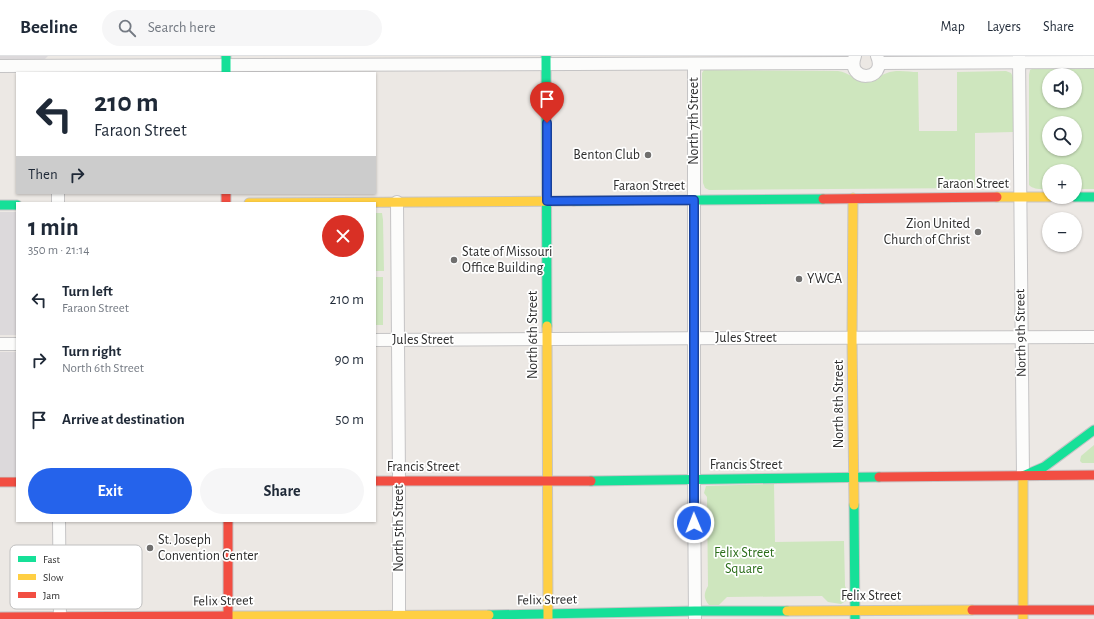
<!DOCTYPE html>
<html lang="en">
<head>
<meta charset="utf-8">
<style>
	body { margin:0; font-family:"Alegreya Sans",sans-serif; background:#f6f6f7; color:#1f2937; height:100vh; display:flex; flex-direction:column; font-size:15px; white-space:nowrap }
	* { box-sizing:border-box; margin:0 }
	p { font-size:13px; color:#747a83 }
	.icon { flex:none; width:22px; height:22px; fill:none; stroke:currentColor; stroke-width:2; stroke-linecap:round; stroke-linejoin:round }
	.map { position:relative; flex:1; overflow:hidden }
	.panel { position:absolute; left:16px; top:146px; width:360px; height:320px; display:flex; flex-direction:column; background:#fff; border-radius:0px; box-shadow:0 1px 3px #0004 }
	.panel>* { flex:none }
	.banner { position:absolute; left:16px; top:16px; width:360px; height:122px; border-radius:0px; box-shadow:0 1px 3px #0004; background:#fff; color:#1f2937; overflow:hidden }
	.fabs { position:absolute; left:1042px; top:12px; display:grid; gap:8px }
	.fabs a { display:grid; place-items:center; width:40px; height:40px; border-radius:50%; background:#fff; box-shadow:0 1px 3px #0004; font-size:20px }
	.pin { position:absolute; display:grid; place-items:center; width:34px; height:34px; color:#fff; margin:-41px -17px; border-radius:50% 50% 50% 0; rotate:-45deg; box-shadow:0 0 4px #0007 }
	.pin .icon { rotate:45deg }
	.me { position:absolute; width:44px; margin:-22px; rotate:359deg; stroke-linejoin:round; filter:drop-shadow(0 0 3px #0008) }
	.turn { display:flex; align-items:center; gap:14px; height:84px; padding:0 12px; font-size:18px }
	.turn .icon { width:52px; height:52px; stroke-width:2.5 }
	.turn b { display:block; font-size:28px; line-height:34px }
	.then { display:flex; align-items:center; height:38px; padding:0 12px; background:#0003; gap:8px; font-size:15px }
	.round { display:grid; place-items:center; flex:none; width:42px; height:42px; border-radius:21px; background:#f6f6f7 }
	.overview { display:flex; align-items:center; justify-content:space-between; height:68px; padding:0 12px }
	h1 { font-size:24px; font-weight:600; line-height:30px }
	.button { display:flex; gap:8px; margin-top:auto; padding:8px 12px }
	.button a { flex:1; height:46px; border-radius:24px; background:#2563eb; color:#fff; font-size:16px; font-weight:600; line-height:46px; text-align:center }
	.button a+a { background:#f6f6f7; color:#1f2937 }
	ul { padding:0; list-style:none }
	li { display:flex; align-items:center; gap:12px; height:60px; padding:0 12px }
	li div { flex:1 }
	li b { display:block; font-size:15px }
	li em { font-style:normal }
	header { display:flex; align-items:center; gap:24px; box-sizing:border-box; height:56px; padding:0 20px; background:#fff; border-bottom:1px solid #e0e1e3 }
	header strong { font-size:19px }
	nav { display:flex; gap:22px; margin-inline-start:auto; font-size:14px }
	.search { width:280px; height:36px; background:#f6f6f7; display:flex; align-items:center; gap:10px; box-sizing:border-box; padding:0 14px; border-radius:22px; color:#747a83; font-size:15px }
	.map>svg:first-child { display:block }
</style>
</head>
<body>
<header>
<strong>Beeline</strong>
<div class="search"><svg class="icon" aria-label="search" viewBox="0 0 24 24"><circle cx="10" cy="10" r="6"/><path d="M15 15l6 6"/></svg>Search here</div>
<nav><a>Map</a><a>Layers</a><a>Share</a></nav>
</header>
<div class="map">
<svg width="1094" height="563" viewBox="0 0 1094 563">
	<rect width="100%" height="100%" fill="#ece8e4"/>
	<g fill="#dcd9db">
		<polygon points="0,0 48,0 45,3 39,5 0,5"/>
		<rect x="0" y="156" width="17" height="123"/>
		<rect x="0" y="296" width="17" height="124"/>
	</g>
	<g fill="#cee6be" fill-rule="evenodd">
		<path d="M1034,12h60v121h-19v-18h-26v18c-7,0 -15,1 -20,-4v-110l1,-5zM1049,19h26v26h-26zM1049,67h26v26h-26z"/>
		<path d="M704,14l134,1c11,1 19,11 29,11 9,-1 13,-7 20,-9 9,-4 22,-1 31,-1l1,59h38v-59l49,-1 5,2 2,4v55l-38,1v55l-266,2 -4,-2 -2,-5 -1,-110z"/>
		<polygon points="375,157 382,157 383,164 384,215 375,215"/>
		<rect x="375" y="221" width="8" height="48"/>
		<polygon points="1094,389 1094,407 1082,407 1080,405 1081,400"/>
		<path d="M774,428l1,58 69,-1 1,45 4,9 -3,6 -5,3 -13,-2 -6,-6 -95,1 -8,8h-10c-6,-7 -5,-12 -1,-19l-1,-89 -3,-4 2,-7z"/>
	</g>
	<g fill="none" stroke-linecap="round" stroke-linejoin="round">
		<g stroke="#c5c4c5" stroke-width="14">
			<g id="street">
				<path d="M855,0c-10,27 33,26 22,0"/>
				<polyline points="1019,0 1023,420"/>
				<polyline points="879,7 1094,6"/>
				<polyline points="694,8 694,423 695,562"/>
				<polyline points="0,10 853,7"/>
				<polyline points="58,137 58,147"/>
				<polyline points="397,146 399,424 399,563"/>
				<path d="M375,284c240,-3 479,-1 719,-3"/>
				<polyline points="0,288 17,288"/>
				<polyline points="59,465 60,563"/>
			</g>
		</g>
		<g stroke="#c5c4c5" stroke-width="11">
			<g id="fast">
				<polyline points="226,0 226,17"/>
				<polyline points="546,0 547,270"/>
				<polyline points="1075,141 1094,141"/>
				<polyline points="574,145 823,143"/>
				<polyline points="0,149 17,149"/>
				<polyline points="1023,420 1044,411 1094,374"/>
				<polyline points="591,425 879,421"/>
				<polyline points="854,449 855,563"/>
				<polyline points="489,559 695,555 787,555"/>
			</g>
		</g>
		<g stroke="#c5c4c5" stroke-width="11">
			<g id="slow">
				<polyline points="997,141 1049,141"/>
				<polyline points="853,142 852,283 854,449"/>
				<polyline points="249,147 574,145"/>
				<polyline points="547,270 548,563"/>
				<polyline points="1023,420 1023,563"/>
				<polyline points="787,555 972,554"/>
				<polyline points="223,560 489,559"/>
			</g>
		</g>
		<g stroke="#c5c4c5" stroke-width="11">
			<g id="jam">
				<polyline points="226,137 226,147"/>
				<polyline points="823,143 997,141"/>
				<polyline points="879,421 1094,419"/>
				<polyline points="375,425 591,425"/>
				<polyline points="0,426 17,426"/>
				<polyline points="228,465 228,563"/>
				<polyline points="972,554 1094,554"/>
				<polyline points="0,561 223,560"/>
			</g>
		</g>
		<use href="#street" stroke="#fcfcfb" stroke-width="12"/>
		<use href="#fast" stroke="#16e098" stroke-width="9"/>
		<use href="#slow" stroke="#ffcf43" stroke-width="9"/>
		<use href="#jam" stroke="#f24e42" stroke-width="9"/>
	</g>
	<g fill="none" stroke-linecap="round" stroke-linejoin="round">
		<g stroke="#184099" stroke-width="10">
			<polyline id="route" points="547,67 547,145 694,144 694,467"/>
		</g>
		<use href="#route" stroke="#2563eb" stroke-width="7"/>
	</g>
	<g fill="#706f6e" stroke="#fff" stroke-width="1.5">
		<circle cx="648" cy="99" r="4"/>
		<circle cx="978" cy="176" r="4"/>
		<circle cx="454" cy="204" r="4"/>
		<circle cx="799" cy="223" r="4"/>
		<circle cx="150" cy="492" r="4"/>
	</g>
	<g text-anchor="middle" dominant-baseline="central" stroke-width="3.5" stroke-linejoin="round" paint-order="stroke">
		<g font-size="14" fill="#2e2e2e" stroke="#fff">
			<text transform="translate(694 65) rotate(-90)">North 7th Street</text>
			<text x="973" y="128">Faraon Street</text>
			<text x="649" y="130">Faraon Street</text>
			<text transform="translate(1021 277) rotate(-91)">North 9th Street</text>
			<text transform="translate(533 279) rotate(-90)">North 6th Street</text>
			<text x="746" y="282">Jules Street</text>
			<text x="423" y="284">Jules Street</text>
			<text transform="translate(839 348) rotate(-90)">North 8th Street</text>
			<text x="746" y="409">Francis Street</text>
			<text x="423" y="411">Francis Street</text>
			<text transform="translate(399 472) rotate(-90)">North 5th Street</text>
			<text x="871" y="540">Felix Street</text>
			<text transform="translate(547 544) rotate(-1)">Felix Street</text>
			<text transform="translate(223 545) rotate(-1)">Felix Street</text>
		</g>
		<g font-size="14" fill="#2e2e2e" stroke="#fff" text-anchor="start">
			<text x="640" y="99" text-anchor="end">Benton Club</text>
			<text x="970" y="168" text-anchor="end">Zion United<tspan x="970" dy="16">Church of Christ</tspan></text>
			<text x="462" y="196">State of Missouri<tspan x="462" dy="16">Office Building</tspan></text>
			<text x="807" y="223">YWCA</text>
			<text x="158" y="484">St. Joseph<tspan x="158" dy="16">Convention Center</tspan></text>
		</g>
		<g font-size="14" fill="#2c6e1b" stroke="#fff">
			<text x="744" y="497">Felix Street<tspan x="744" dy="16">Square</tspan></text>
		</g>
	</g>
	<rect x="10" y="489" width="132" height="64" rx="6" fill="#fff" stroke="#c0c0c0" stroke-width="1"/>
	<rect x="18" y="500" width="18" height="6" fill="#16e098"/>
	<rect x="18" y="518" width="18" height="6" fill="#ffcf43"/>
	<rect x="18" y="536" width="18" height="6" fill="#f24e42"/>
	<g font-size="11" fill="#2e2e2e">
		<text x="43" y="507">Fast</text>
		<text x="43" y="525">Slow</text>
		<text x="43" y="543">Jam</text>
	</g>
</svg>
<div class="fabs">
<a><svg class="icon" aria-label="sound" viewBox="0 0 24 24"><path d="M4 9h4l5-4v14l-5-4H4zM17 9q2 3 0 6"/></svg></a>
<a><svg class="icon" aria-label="search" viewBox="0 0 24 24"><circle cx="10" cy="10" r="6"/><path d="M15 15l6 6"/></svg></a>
<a>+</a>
<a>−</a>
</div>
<div class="pin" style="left:547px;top:67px;background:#d93025"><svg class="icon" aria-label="arrive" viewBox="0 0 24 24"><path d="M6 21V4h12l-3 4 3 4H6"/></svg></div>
<svg class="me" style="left:694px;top:467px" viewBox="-20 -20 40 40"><circle r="17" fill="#2563eb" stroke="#fff" stroke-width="3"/><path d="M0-11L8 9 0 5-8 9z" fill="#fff"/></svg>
<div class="banner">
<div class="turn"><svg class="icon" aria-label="left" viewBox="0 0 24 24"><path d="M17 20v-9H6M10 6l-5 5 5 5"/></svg><div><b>210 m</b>Faraon Street</div></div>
<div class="then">Then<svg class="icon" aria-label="right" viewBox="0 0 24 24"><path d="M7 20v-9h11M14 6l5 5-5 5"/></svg></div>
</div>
<section class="panel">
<div class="overview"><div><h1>1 min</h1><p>350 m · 21:14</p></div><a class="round" style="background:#d93025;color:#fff"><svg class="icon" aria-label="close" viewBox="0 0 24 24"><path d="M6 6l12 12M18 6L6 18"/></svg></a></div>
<ul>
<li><svg class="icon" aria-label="left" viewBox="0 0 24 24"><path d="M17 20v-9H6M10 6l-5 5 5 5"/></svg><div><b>Turn left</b><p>Faraon Street</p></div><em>210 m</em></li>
<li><svg class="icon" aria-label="right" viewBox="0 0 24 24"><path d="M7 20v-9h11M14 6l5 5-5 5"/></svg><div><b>Turn right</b><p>North 6th Street</p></div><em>90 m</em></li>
<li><svg class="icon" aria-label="arrive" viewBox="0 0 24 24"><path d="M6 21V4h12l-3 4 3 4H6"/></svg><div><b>Arrive at destination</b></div><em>50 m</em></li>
</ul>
<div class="button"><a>Exit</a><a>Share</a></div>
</section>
</div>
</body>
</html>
